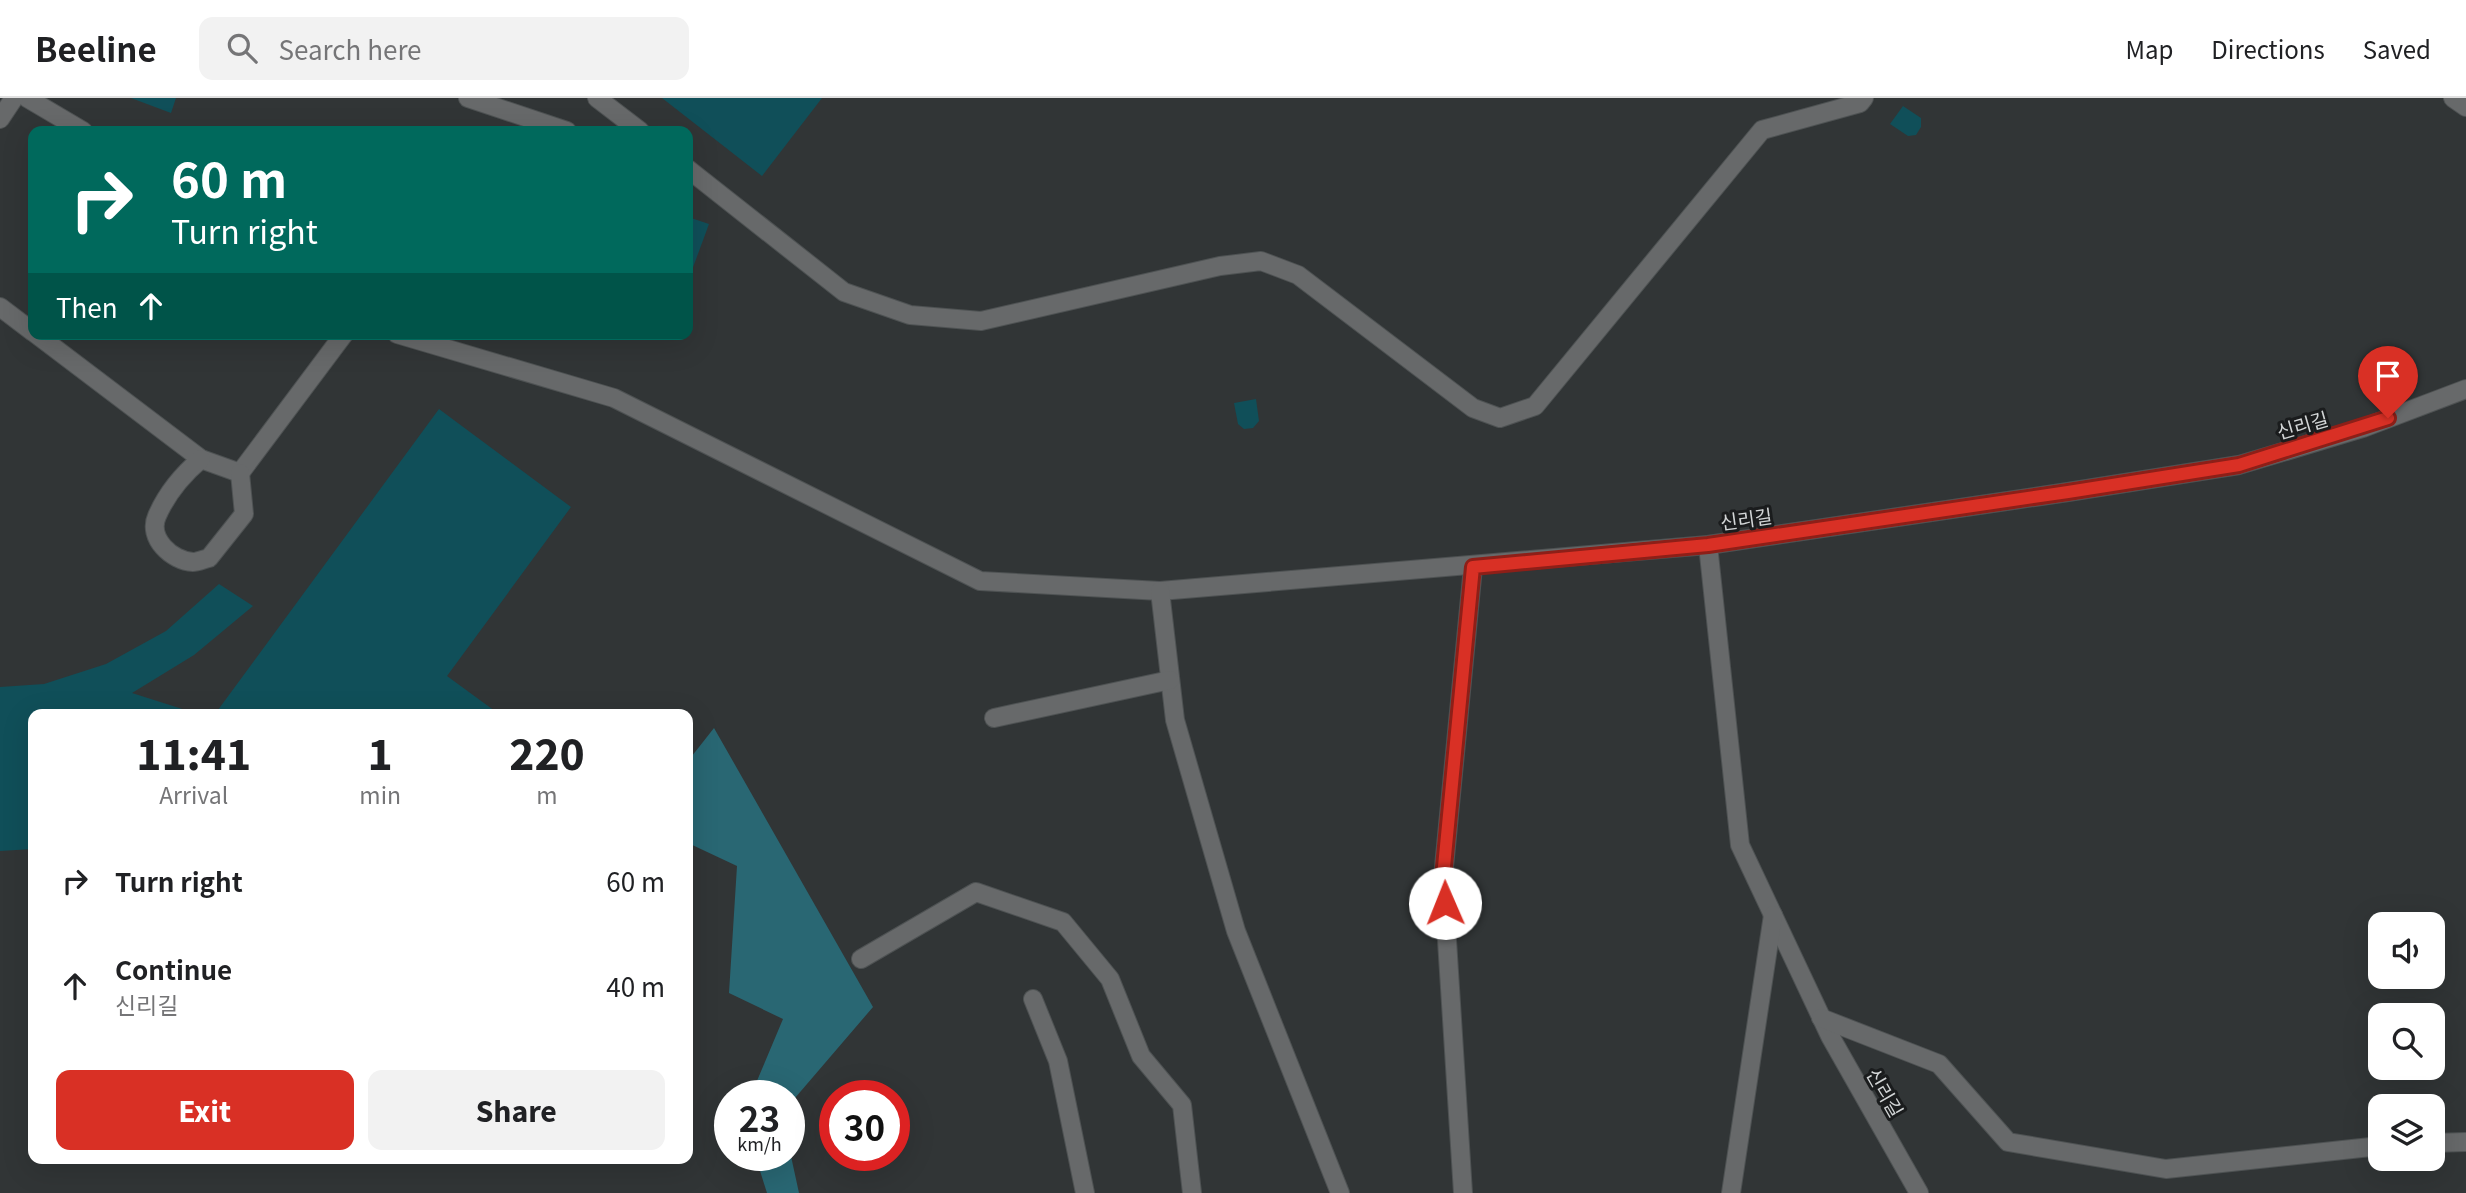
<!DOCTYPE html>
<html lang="en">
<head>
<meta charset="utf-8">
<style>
	body { margin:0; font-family:Georgia,"Noto Sans KR",serif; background:#f2f2f2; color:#202124; height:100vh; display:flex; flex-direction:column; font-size:26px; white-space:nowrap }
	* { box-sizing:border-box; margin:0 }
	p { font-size:23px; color:#757577 }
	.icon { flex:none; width:38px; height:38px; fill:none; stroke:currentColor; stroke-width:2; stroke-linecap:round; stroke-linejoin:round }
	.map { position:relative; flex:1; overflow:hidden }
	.sheet { position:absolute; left:28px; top:611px; width:665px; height:455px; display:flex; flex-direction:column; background:#fff; border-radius:14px; box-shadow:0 7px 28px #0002 }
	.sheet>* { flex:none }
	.banner { position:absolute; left:28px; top:28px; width:665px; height:214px; border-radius:14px; box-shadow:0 7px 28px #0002; background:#00695c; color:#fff; overflow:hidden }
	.buttons { position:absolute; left:2368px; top:814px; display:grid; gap:14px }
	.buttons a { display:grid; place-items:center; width:77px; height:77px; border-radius:14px; background:#fff; box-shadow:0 7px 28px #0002; font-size:35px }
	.speed { position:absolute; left:714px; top:982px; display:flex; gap:14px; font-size:35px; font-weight:700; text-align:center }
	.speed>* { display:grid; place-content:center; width:91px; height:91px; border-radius:50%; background:#fff; box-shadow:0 7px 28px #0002; line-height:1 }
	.speed small { font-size:18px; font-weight:400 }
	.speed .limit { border:10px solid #d22; background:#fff; color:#111 }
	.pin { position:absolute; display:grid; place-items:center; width:60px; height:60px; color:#fff; margin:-72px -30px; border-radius:50% 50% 50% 0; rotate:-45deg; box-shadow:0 0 7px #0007 }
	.pin .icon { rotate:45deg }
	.me { position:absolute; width:77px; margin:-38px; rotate:359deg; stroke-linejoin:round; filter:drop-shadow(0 0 5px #0008) }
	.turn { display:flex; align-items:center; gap:24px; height:147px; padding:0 28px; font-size:32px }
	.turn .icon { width:91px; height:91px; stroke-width:2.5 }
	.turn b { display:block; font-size:49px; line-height:60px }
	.then { display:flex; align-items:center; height:66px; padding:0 28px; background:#0003; gap:14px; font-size:26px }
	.eta { display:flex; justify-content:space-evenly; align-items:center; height:119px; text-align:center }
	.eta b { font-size:42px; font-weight:800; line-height:49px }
	.action { display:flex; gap:14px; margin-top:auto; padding:14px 28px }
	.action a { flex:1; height:80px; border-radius:14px; background:#d93025; color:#fff; font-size:28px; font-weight:800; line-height:80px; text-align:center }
	.action a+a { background:#f2f2f2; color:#202124 }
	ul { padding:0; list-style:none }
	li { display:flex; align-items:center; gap:21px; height:105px; padding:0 28px }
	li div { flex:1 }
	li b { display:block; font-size:26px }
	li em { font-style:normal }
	header { display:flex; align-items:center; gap:42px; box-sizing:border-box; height:98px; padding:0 35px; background:#fff; border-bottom:2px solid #e0e0e0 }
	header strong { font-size:33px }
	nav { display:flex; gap:38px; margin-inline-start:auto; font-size:24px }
	.search { width:490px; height:63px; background:#f2f2f2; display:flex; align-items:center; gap:18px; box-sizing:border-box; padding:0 24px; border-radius:14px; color:#757577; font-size:26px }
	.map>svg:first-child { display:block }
</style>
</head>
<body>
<header>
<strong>Beeline</strong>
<div class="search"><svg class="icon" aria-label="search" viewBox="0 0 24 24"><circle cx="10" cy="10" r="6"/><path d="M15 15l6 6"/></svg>Search here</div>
<nav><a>Map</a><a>Directions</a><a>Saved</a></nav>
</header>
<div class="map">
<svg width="2466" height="1095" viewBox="0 0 2466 1095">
	<rect width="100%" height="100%" fill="#313536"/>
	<g fill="#296773">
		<polygon points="714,630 873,909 789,1007 789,998 751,997 783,921 729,895 737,768 688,745 688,663"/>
		<polygon points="789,1049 799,1095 767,1095 755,1057 789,1057"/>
	</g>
	<g fill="#104f59">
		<polygon points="131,0 176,0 171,15"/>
		<polygon points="662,0 822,0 762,78"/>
		<polygon points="1903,8 1921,20 1921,29 1916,37 1908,38 1890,26"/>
		<polygon points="688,119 709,126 688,183"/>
		<polygon points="1256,301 1259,323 1253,330 1244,331 1238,326 1234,305"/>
		<polygon points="439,311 571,409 447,578 499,616 215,616"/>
		<polygon points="219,486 253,508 194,557 132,595 198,616 33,616 33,751 0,753 0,589 44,586 106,566 166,533"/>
	</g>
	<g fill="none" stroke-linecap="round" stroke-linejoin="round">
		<g stroke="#4e5253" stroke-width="20">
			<g id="minor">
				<polyline points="27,0 83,33"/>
				<polyline points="468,0 567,33"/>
				<polyline points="597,0 640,33"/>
				<polyline points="2453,0 2466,9"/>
				<polyline points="0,21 14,0"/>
				<polyline points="688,71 844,194 910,217 981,223 1220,168 1261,163 1298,177 1473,310 1500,320 1535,308 1762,32 1860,5 1864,0"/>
				<polyline points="0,209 33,234"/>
				<polyline points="36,236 201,361 240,375 344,236"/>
				<polyline points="397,236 614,300 980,483 1160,493 1708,447 2068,394 2239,367 2363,330 2466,291"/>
				<path d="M201,361c-19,16 -34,34 -44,57 -10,22 15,45 36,46 5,0 11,-3 16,-4l35,-44 -4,-41"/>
				<polyline points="1708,447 1740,747 1830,938 1919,1095"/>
				<polyline points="1160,493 1175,622 1236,833 1340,1095"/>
				<polyline points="994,620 1170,582"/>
				<polyline points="861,861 976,794 1063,824 1110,881 1141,958 1182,1007 1192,1095"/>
				<polyline points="1033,901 1058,963 1085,1095"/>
				<polyline points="1821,920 1939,966 2008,1044 2166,1071 2380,1048"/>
				<polyline points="2432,1045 2466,1044"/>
				<polyline points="1463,1095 1443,779 1473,469"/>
				<polyline points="1731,1095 1773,817"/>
			</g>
		</g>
		<use href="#minor" stroke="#67696a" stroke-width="18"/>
	</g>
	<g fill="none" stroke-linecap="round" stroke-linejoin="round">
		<g stroke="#8d1f18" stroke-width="18">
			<polyline id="route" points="1445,805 1443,779 1473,469 1708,447 2068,394 2239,367 2388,320"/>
		</g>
		<use href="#route" stroke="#d93025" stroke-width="12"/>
	</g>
	<g text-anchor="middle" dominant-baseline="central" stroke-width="6" stroke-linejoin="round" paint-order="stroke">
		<g font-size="19" fill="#d2d5d6" stroke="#1a1c1d">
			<text transform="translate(2302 326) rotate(-16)">신리길</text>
			<text transform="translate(1746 420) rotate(-8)">신리길</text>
			<text transform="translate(1886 994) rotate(60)">신리길</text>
		</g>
	</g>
</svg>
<div class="buttons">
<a><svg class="icon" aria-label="sound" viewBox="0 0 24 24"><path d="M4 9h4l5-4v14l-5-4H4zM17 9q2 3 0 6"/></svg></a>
<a><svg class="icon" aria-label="search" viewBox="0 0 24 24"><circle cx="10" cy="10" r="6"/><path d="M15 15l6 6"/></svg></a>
<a><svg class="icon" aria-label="layers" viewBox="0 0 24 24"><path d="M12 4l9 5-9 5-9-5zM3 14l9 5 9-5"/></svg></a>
</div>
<div class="speed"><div>23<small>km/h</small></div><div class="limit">30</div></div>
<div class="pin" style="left:2388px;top:320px;background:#d93025"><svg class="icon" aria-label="arrive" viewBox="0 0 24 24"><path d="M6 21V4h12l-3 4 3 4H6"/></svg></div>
<svg class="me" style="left:1445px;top:805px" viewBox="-20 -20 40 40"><circle r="19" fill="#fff"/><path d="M0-13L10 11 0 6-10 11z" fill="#d93025"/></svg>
<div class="banner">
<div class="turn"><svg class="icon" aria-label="right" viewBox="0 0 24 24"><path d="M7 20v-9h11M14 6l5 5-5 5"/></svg><div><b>60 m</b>Turn right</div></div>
<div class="then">Then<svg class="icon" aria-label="ahead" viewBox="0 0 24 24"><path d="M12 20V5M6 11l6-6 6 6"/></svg></div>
</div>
<section class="sheet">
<div class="eta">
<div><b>11:41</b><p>Arrival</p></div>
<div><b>1</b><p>min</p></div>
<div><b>220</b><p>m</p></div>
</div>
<ul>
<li><svg class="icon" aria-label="right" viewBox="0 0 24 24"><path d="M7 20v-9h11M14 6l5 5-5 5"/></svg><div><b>Turn right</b></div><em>60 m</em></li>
<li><svg class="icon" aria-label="ahead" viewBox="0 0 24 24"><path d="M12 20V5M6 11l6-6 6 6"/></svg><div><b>Continue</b><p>신리길</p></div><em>40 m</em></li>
</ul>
<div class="action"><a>Exit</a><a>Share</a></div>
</section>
</div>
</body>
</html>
